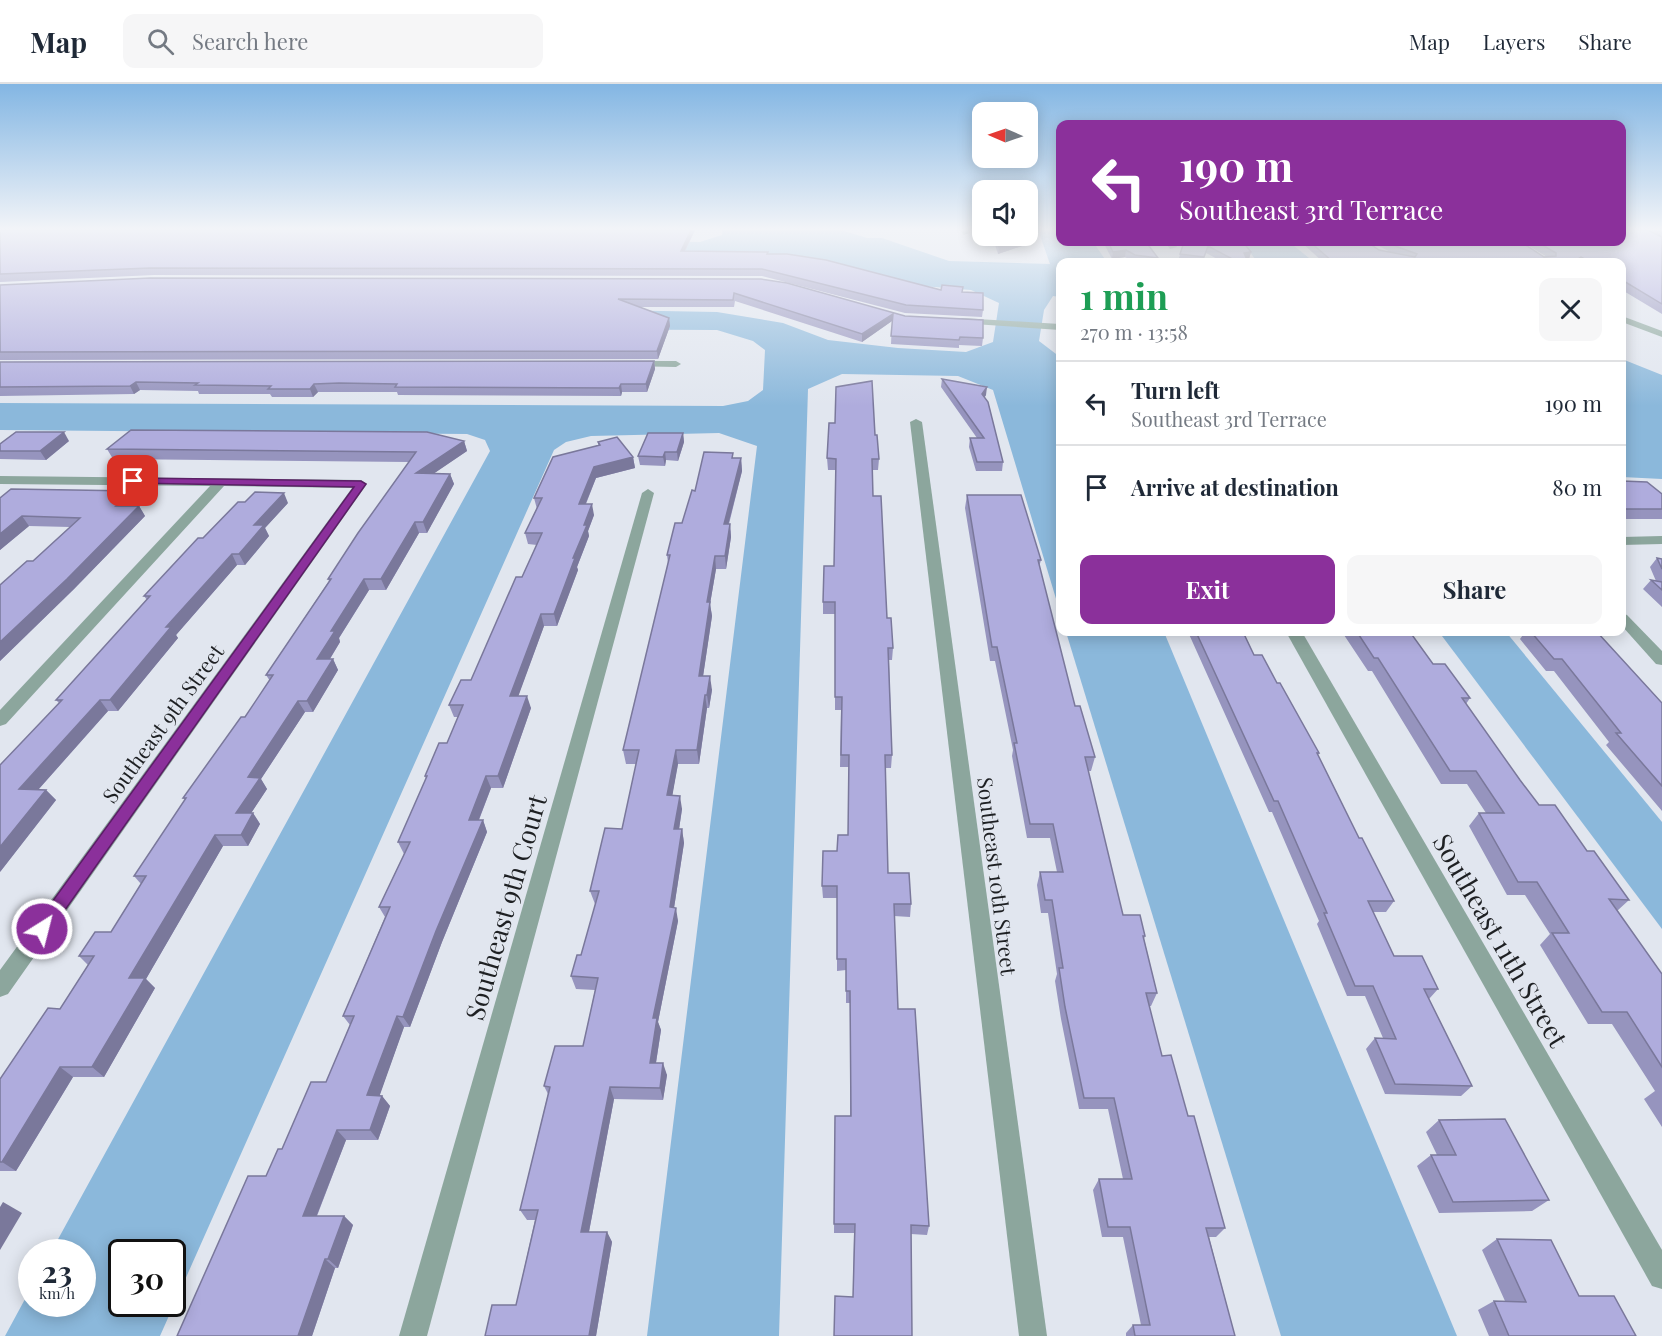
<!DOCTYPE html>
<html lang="en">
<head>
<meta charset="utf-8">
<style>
	body { margin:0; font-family:"Playfair Display",serif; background:#f6f6f7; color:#1f2937; height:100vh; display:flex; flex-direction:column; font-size:22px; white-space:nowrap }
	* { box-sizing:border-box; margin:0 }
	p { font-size:20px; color:#747a83 }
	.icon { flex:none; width:33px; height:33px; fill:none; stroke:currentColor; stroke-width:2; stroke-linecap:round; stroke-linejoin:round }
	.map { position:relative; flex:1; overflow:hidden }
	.panel { position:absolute; left:1056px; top:174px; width:570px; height:378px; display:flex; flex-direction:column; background:#fff; border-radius:12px; box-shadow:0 3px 15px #0003 }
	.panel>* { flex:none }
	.top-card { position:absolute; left:1056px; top:36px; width:570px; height:126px; border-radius:12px; box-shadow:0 3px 15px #0003; background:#8b309b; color:#fff; overflow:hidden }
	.needle { width:39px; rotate:272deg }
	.buttons { position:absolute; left:972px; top:18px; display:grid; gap:12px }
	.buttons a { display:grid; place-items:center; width:66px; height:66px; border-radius:12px; background:#fff; box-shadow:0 3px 15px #0003; font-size:30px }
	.speed { position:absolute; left:18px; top:1155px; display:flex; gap:12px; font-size:30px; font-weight:700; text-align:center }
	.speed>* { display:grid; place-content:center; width:78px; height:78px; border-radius:50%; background:#fff; box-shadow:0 3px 15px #0003; line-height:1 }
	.speed small { font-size:15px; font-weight:400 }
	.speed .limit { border:3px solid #111; border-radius:9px; background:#fff; color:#111 }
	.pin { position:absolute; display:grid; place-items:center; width:51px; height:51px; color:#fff; margin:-26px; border-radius:12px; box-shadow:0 3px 9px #0006 }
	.me { position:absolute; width:66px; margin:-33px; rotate:36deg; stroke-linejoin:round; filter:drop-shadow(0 0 4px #0008) }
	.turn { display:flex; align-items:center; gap:21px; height:126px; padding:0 24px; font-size:27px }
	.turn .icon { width:78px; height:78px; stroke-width:2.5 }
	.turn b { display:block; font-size:42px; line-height:51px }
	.round { display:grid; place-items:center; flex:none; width:63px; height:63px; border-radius:12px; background:#f6f6f7 }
	.headline { display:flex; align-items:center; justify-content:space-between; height:102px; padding:0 24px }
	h1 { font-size:36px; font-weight:700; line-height:45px; color:#1e9e55 }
	.button { display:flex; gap:12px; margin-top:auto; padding:12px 24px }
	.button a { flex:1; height:69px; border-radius:12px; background:#8b309b; color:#fff; font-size:24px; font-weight:700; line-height:69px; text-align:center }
	.button a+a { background:#f6f6f7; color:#1f2937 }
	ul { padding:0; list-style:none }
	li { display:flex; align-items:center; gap:18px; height:84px; padding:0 24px; border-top:2px solid #e0e1e3 }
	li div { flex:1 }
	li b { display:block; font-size:22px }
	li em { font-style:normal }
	header { display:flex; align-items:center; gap:36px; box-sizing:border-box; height:84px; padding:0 30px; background:#fff; border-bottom:2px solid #e0e1e3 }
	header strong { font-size:28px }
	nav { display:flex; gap:33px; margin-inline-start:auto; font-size:21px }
	.search { width:420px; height:54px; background:#f6f6f7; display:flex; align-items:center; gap:15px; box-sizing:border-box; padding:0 21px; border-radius:12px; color:#747a83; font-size:22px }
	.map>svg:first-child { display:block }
</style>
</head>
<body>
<header>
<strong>Map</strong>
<div class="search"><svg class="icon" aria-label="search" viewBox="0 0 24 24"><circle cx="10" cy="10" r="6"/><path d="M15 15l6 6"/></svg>Search here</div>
<nav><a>Map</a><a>Layers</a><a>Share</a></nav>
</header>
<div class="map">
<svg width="1662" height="1252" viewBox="0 0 1662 1252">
	<rect width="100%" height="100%" fill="#e1e6ef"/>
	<g fill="#8bb8db" fill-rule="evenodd">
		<path d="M722,146h119l26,8h15l67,23 101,3 -12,-34h22v12h33l14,20h-47v35l-7,-1 -9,14 -5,31 21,16v255l-67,-222 -35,-14 -116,-2 -34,15 -29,947h-132l110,-890 -38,-13 -128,3 -25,6 -12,8 -394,886h-155l26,-48 1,16h50v-52h-31l439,-801 -5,-11 -18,-6 -467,-4v-27l723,3 25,-5 15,-11 2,-40 -12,-9 -36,-11 -388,-2 -329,-13 606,-5 111,2 66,11 45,17 70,8 68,4 27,-10 6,-39 -28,-13 -49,-4 -98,-26 -19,-3 -136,-1 -26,-15 57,1 22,-7zM122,1168h50v52h-50z"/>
		<polygon points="1243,158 1289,158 1314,178 1257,178"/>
		<polygon points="1622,275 1662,291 1662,395 1622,393"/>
		<polygon points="1066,548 1164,548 1457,1252 1281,1252"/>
		<polygon points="1439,548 1506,548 1662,738 1662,845"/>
	</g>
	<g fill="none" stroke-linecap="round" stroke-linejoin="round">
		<g fill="#8ca69d" fill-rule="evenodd">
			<polygon points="961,146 969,146 970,149 963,151"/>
			<polygon points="1165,158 1173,158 1177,163 1170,165"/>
			<polygon points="1622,232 1662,247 1662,253 1622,238"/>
			<polygon points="962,234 1060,240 1060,246 959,239 959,235"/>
			<polygon points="631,277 676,277 681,280 676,283 627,282 627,278"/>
			<polygon points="916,335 922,338 1047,1252 1019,1252 910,338"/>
			<polygon points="0,392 361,396 367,400 8,910 0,913 0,886 352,404 224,402 6,640 0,642 0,626 210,402 0,400"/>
			<polygon points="648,405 654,409 427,1252 399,1252 642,409"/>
			<polygon points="1662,452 1662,460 1622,461 1622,453"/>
			<polygon points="1622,529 1627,531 1662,567 1662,581 1656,580 1622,542"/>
			<polygon points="1286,548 1302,548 1662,1166 1662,1205 1652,1202"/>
		</g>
	</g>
	<g fill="#9694be">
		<polygon points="0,146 695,146 685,168 768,170 941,206 962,208 983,226 982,233 905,229 762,192 154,191 0,198"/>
		<polygon points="1650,146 1662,146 1662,230 1622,206 1622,178 1323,178 1301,158 1367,158 1379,166 1390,168 1372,158 1521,158 1544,173 1547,173 1523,158 1622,158 1657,150"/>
		<polygon points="992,152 1028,152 1031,159 998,170"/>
		<polygon points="1103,158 1146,158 1158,174 1157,178 1133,178 1125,173 1112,175"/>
		<polygon points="1184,158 1251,168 1249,175 1247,175 1248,178 1223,178 1206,169 1202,178 1191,178 1178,177"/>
		<polygon points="761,195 983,254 982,262 959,261 959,264 891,260 892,237 862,258 735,217 734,223 639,223 669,234 670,242 658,275 0,276 0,201"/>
		<polygon points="1057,214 1060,214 1060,240 1056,221"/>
		<polygon points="654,277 655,285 647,308 622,308 621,312 398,311 397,308 318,308 313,313 272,313 270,310 199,310 198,307 140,306 134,310 0,312 0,278"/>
		<polygon points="942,295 986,311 984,314 1003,378 1002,387 976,387 969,363 970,354 977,354 941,303"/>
		<polygon points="683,349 684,358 678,377 666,376 665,382 640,381 638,372"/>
		<polygon points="875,351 879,375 878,386 873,386 873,412 887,534 893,564 892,576 889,576 892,671 891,684 885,684 888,789 911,820 910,833 894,832 898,925 929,1142 927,1151 911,1150 853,1213 854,1149 834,1149 835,1032 850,1032 850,919 846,919 846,886 837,887 837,814 823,814 822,802 837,767 848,751 849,683 840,683 841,626 835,626 835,530 823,530 823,518 834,482 836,386 828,386 827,374"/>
		<polygon points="69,357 46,376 0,375 0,360"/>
		<polygon points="464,357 467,367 434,389 450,390 454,400 427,449 419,449 386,506 369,506 339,554 340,558 330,575 333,575 338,586 313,628 305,628 261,695 267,705 251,729 253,729 260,740 248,762 223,762 146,895 155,904 104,993 73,993 16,1087 0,1087 0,995 60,925 88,881 79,872 111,848 141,800 134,792 185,716 183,714 245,633 270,597 266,591 329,497 328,495 409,378 113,375 107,365"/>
		<polygon points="598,358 633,373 635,384 596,394 586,420 594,431 588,447 589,452 577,483 578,486 557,542 544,542 518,612 531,624 503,704 491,704 479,736 483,736 487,748 442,858 410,943 404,943 379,1012 382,1012 390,1022 378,1056 346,1056 317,1132 344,1132 353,1141 338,1184 335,1184 312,1252 266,1092 326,998 350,941 343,932 385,833 379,823 404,770 398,758 426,695 425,692 447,659 458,633 454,633 449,621 471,596 522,493 537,461 528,460 525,449 537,425 534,414 598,362"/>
		<polygon points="733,374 741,374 742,387 729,440 730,440 731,453 726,485 716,485 710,520 712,532 703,592 712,606 709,624 707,624 699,680 678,680 672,711 682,725 679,745 682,745 684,759 674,824 678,837 658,938 661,946 656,979 667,991 663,1016 614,1015 589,1148 607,1148 612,1158 596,1252 485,1252 516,1221 535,1136 527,1136 520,1126 548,1010 544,1002 583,962 595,906 576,905 571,892 581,871 596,820 595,820 590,807 622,745 636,680 626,680 623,666 668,479 667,471 682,439 695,407"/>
		<polygon points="1622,397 1662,410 1662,435 1622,435"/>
		<polygon points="133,407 139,417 132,422 139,422 145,432 74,505 0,577 0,501 33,477 70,443 29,442 0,466 0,414"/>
		<polygon points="967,411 1041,476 1039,483 1075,622 1095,673 1091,687 1088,687 1123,831 1145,852 1144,855 1157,909 1151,922 1149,922 1162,972 1188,1032 1225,1144 1216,1153 1209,1153 1235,1252 1126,1252 1126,1249 1133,1241 1141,1241 1123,1153 1102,1153 1093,1106 1099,1095 1123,1095 1108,1025 1079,1025 1061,935 1055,897 1057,890 1048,829 1041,829 1037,801 1040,788 1057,788 1050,754 1027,754 1012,672 1013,666 995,577 990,577 965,424"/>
		<polygon points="288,419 265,444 269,452 245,481 237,481 176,551 178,554 118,627 108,627 38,706 46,706 56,716 0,788 59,619 56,616 147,516 144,512 203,454"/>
		<polygon points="1657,474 1662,475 1662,523 1643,505 1651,496 1656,497 1650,483"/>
		<polygon points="1188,548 1243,548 1254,571 1277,599 1319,669 1318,671 1359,754 1394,817 1386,828 1373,828 1394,872 1438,905 1429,915 1472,1002 1461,1012 1385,1010 1366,965 1375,954 1383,954 1365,912 1347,912 1317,840 1319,837 1272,728 1269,728"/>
		<polygon points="1342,548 1410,548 1433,580 1470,614 1466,620 1520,696 1539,721 1587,767 1629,816 1617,827 1662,890 1662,1043 1644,1015 1655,1007 1612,940 1588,940 1540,861 1550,850 1525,811 1507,811 1469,742 1479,729 1486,729 1467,700 1441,700 1372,587 1368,587"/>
		<polygon points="1525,548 1597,548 1662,619 1662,727 1606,661 1609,658 1554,587 1546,587 1520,555"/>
		<polygon points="1439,1036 1549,1116 1532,1127 1439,1129 1417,1082 1431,1071 1437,1071 1426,1048"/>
		<polygon points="1497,1155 1579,1212 1636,1252 1489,1252 1478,1226 1494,1217 1505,1217 1482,1166"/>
	</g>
	<g fill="#7a789b">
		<polygon points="691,146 695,146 681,174 681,167"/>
		<polygon points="1031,152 1031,159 998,170 999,163"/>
		<polygon points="1126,166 1125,173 1112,175 1113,168"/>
		<polygon points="1251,168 1249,175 1242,176 1244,169"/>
		<polygon points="893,230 892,237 862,258 862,250"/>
		<polygon points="669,234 670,242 658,275 657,267"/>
		<polygon points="654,277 655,285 647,308 646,300"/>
		<polygon points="136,298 140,306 134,310 130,302"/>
		<polygon points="314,300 318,308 313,313 310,305"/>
		<polygon points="621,300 622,308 621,312 619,304"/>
		<polygon points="987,303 986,311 981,319 982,310"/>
		<polygon points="64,348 69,357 46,376 40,367"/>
		<polygon points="683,349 684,358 678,377 677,368"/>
		<polygon points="464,357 467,367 420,399 416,389"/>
		<polygon points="665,368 666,376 665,382 663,373"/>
		<polygon points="633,373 635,384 596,394 581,431 579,420 594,383"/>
		<polygon points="741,374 742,387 725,453 724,440"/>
		<polygon points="450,390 454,400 427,449 423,438"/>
		<polygon points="133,407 139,417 122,432 116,422"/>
		<polygon points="284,409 288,419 265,444 269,452 245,481 239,470 254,441"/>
		<polygon points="592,420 594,431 588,447 589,452 577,483 578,486 557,542 554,530 584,441"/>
		<polygon points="139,422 145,432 74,505 0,577 0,558"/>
		<polygon points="22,432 29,442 0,466 0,450"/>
		<polygon points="415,438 419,449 386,506 381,495"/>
		<polygon points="730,440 731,453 726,485 725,472"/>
		<polygon points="232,470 237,481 176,551 178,554 118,627 110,616 166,543"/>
		<polygon points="715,472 716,485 710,520 712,532 701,606 699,592 707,518"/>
		<polygon points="364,495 369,506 339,554 340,558 323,586 317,575 331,547"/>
		<polygon points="541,530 544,542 514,624 510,612"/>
		<polygon points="333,575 338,586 313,628 307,617"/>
		<polygon points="710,592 712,606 709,624 707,611"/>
		<polygon points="705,611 707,624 699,680 697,666"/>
		<polygon points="527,612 531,624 503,704 498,692"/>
		<polygon points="100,616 108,627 29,716 19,705"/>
		<polygon points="298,617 305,628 261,695 267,705 244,740 236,729 248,693"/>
		<polygon points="676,666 678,680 670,725 667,711"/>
		<polygon points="486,692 491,704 474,748 469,736"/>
		<polygon points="46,706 56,716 0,788 0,763"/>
		<polygon points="680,712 682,725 677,759 674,745"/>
		<polygon points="253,729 260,740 248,762 241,751"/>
		<polygon points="483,736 487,748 442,858 410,943 403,933 436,847"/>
		<polygon points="682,745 684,759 672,837 670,823"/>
		<polygon points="215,751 223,762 146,895 155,904 104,993 92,983 129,894"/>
		<polygon points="676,824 678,837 658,938 661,946 654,991 650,979 653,934"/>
		<polygon points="397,932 404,943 376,1022 367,1011"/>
		<polygon points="663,979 667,991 663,1016 660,1004"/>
		<polygon points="60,983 73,993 16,1087 2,1078"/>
		<polygon points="610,1003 614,1015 587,1158 581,1148"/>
		<polygon points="382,1012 390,1022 378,1056 370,1046"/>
		<polygon points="337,1046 346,1056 313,1141 303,1132"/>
		<polygon points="3,1118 22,1129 0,1166 0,1123"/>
		<polygon points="344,1132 353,1141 338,1184 328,1175"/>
		<polygon points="607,1148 612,1158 596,1252 589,1252"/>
		<polygon points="325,1175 335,1184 312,1252 298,1252"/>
	</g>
	<g fill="#afacdd" stroke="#7a789b" stroke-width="1.5">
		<polygon points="0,146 691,146 681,167 768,168 767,170 787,170 826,176 941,206 942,201 963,203 962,208 983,209 983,226 906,221 762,185 150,184 0,190"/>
		<polygon points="1028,146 1029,146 1031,152 999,163 995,152 1028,152"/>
		<polygon points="1622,146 1648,146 1662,153 1662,220 1622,196 1622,178 1591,178 1581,173 1573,178 1336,178 1332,177 1310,158 1367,158 1379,166 1415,173 1417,170 1395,162 1387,158 1521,158 1544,173 1556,172 1556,169 1537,158 1622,158"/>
		<polygon points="1108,158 1146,158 1158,174 1135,171 1126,166 1113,168"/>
		<polygon points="1184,158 1243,158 1251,168 1244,169 1248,178 1238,178 1208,162 1204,173 1180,170"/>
		<polygon points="150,194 761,195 787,199 905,232 983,236 983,254 960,253 959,256 891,252 893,230 862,250 734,209 733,216 618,215 669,234 657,267 0,268 0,201"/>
		<polygon points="1057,214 1060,214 1060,227"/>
		<polygon points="654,277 646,300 621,300 619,304 395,303 397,300 339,299 314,300 310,305 268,305 271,302 195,301 198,299 136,298 130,302 0,303 0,278"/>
		<polygon points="942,295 987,303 982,310 988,318 1003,378 977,378 970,354 984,354"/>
		<polygon points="872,297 875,351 877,351 879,375 872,375 873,412 881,412 887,534 891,534 893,564 888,564 892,671 885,671 888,789 909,789 911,820 894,820 898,925 915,925 929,1142 911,1141 912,1252 834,1252 835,1212 853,1213 855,1140 834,1140 835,1032 851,1032 850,907 846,907 846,875 837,875 837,802 822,802 823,767 837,767 838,751 848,751 849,671 841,671 842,613 835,613 835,518 823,518 824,482 834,482 836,375 827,374 829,339 835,339 836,303"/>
		<polygon points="131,346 427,348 464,357 416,389 450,390 423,438 415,438 381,495 364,495 331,547 335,547 317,575 333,575 307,617 298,617 248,693 260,694 236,729 253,729 241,751 215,751 129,894 145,894 92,983 60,983 2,1078 0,1078 0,995 48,924 60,925 94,872 79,872 95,848 111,848 146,792 134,792 186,714 183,714 241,633 245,633 273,591 266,591 331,495 328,495 358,449 416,368 107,365"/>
		<polygon points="16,348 64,348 40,367 0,367 0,360"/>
		<polygon points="648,349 683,349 677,368 665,368 663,373 638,372"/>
		<polygon points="617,353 633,373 594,383 579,420 592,420 584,441 587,441 573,474 575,474 554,530 541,530 510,612 527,612 498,692 486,692 469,736 483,736 436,847 403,933 397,932 367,1011 382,1012 370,1046 337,1046 303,1132 344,1132 328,1175 325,1175 298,1252 177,1252 248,1092 266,1092 278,1065 282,1065 311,998 326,998 354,932 343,932 390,823 379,823 410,758 398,758 427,692 425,692 439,659 447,659 463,621 449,621 461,596 471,596 516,493 522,493 542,449 525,449 542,414 534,414 553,373 600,361 598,358"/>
		<polygon points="704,368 733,369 732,374 741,374 724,440 730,440 725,472 715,472 707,518 710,518 699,592 710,592 707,611 705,611 697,666 676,666 667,711 680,712 674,745 682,745 670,823 676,824 653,934 657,934 650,979 663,979 660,1004 610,1003 581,1148 607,1148 589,1252 485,1252 492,1221 516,1221 538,1126 520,1126 550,1003 544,1002 555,962 583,962 598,894 571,892 577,871 581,871 599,807 590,807 605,744 622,745 639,666 623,666 670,471 667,471 675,439 682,439 692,406 695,407"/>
		<polygon points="1622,397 1647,398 1662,410 1662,425 1622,425"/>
		<polygon points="11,405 133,407 116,422 139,422 67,495 0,558 0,501 27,477 33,477 80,434 22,432 0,450 0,414"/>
		<polygon points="255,408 284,409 254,441 264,441 239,470 232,470 166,543 171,543 110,616 100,616 19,705 46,706 0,763 0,681 62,616 56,616 150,512 144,512 198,454 203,454 238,418 245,418"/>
		<polygon points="967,411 1021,411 1041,476 1038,476 1075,622 1080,622 1095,673 1085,673 1123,831 1140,831 1145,852 1143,852 1157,909 1146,909 1162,972 1171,971 1188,1032 1194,1032 1225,1144 1206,1144 1235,1252 1135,1252 1133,1241 1150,1241 1130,1143 1108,1143 1099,1095 1132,1095 1114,1014 1084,1014 1065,923 1059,884 1063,884 1052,816 1045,816 1040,788 1063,788 1053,740 1030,740 1014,659 1017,659 997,563 992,563"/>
		<polygon points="1657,474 1662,475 1662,485"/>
		<polygon points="1651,496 1662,498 1662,506"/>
		<polygon points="1196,548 1243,548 1254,571 1262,571 1277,599 1280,599 1319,669 1317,669 1359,754 1362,754 1394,817 1368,817 1394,872 1422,872 1438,905 1424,905 1472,1002 1395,1000 1375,954 1396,955 1373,902 1355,902 1324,829 1327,829 1278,717 1274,717"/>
		<polygon points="1357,548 1410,548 1433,580 1445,580 1470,614 1462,614 1520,696 1539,721 1555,721 1587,767 1594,767 1629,816 1609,815 1662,890 1662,983 1627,928 1602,928 1552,849 1569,849 1537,798 1518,798 1479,729 1504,729 1476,687 1450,687 1378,574 1374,574"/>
		<polygon points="1531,548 1597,548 1662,619 1662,702 1616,649 1621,649 1562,575 1554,575"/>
		<polygon points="1505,1035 1549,1116 1453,1118 1431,1071 1456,1071 1439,1036"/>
		<polygon points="1497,1155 1551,1156 1579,1212 1614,1212 1636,1252 1509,1252 1494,1217 1526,1218"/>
	</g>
	<linearGradient id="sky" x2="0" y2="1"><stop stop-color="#83b6e3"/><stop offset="0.45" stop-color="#f2f4f8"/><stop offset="1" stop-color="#f2f4f8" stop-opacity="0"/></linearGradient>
	<rect width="1662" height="322" fill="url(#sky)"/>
	<polygon fill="#8b309b" stroke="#5a1f65" stroke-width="1.5" points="133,394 361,397 366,400 48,850 42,852 36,850 33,845 36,840 354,403 130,399 130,395"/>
	<g text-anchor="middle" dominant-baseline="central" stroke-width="4.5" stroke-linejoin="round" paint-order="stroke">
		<g font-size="21" fill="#1e2023" stroke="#e1e6ef">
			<text transform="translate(162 639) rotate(-54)">Southeast 9th Street</text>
			<text transform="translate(998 792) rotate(83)">Southeast 10th Street</text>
		</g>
		<g font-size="26" fill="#1e2023" stroke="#e1e6ef">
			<text transform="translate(505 823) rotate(-74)">Southeast 9th Court</text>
			<text transform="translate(1501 856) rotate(60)">Southeast 11th Street</text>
		</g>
	</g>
</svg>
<div class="buttons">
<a><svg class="needle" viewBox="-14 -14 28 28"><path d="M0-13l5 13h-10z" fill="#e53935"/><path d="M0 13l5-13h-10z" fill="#747a83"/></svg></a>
<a><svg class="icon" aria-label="sound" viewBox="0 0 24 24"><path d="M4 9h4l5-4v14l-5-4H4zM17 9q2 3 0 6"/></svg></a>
</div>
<div class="speed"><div>23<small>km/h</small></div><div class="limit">30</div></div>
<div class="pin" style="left:133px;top:397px;background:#d93025"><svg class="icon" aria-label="arrive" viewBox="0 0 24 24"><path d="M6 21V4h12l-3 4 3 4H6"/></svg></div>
<svg class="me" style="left:42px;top:845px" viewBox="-20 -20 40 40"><circle r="17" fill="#8b309b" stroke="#fff" stroke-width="3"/><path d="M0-11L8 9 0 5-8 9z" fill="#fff"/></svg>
<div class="top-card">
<div class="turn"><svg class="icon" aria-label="left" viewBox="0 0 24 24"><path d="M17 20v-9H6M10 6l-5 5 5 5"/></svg><div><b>190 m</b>Southeast 3rd Terrace</div></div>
</div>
<section class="panel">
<div class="headline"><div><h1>1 min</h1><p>270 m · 13:58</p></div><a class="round"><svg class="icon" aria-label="close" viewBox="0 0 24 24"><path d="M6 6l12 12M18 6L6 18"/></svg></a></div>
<ul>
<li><svg class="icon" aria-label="left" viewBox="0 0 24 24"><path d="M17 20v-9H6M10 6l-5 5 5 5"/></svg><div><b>Turn left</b><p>Southeast 3rd Terrace</p></div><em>190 m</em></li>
<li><svg class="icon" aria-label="arrive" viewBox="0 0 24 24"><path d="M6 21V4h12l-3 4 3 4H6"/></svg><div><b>Arrive at destination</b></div><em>80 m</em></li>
</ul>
<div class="button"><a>Exit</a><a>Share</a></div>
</section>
</div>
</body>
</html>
